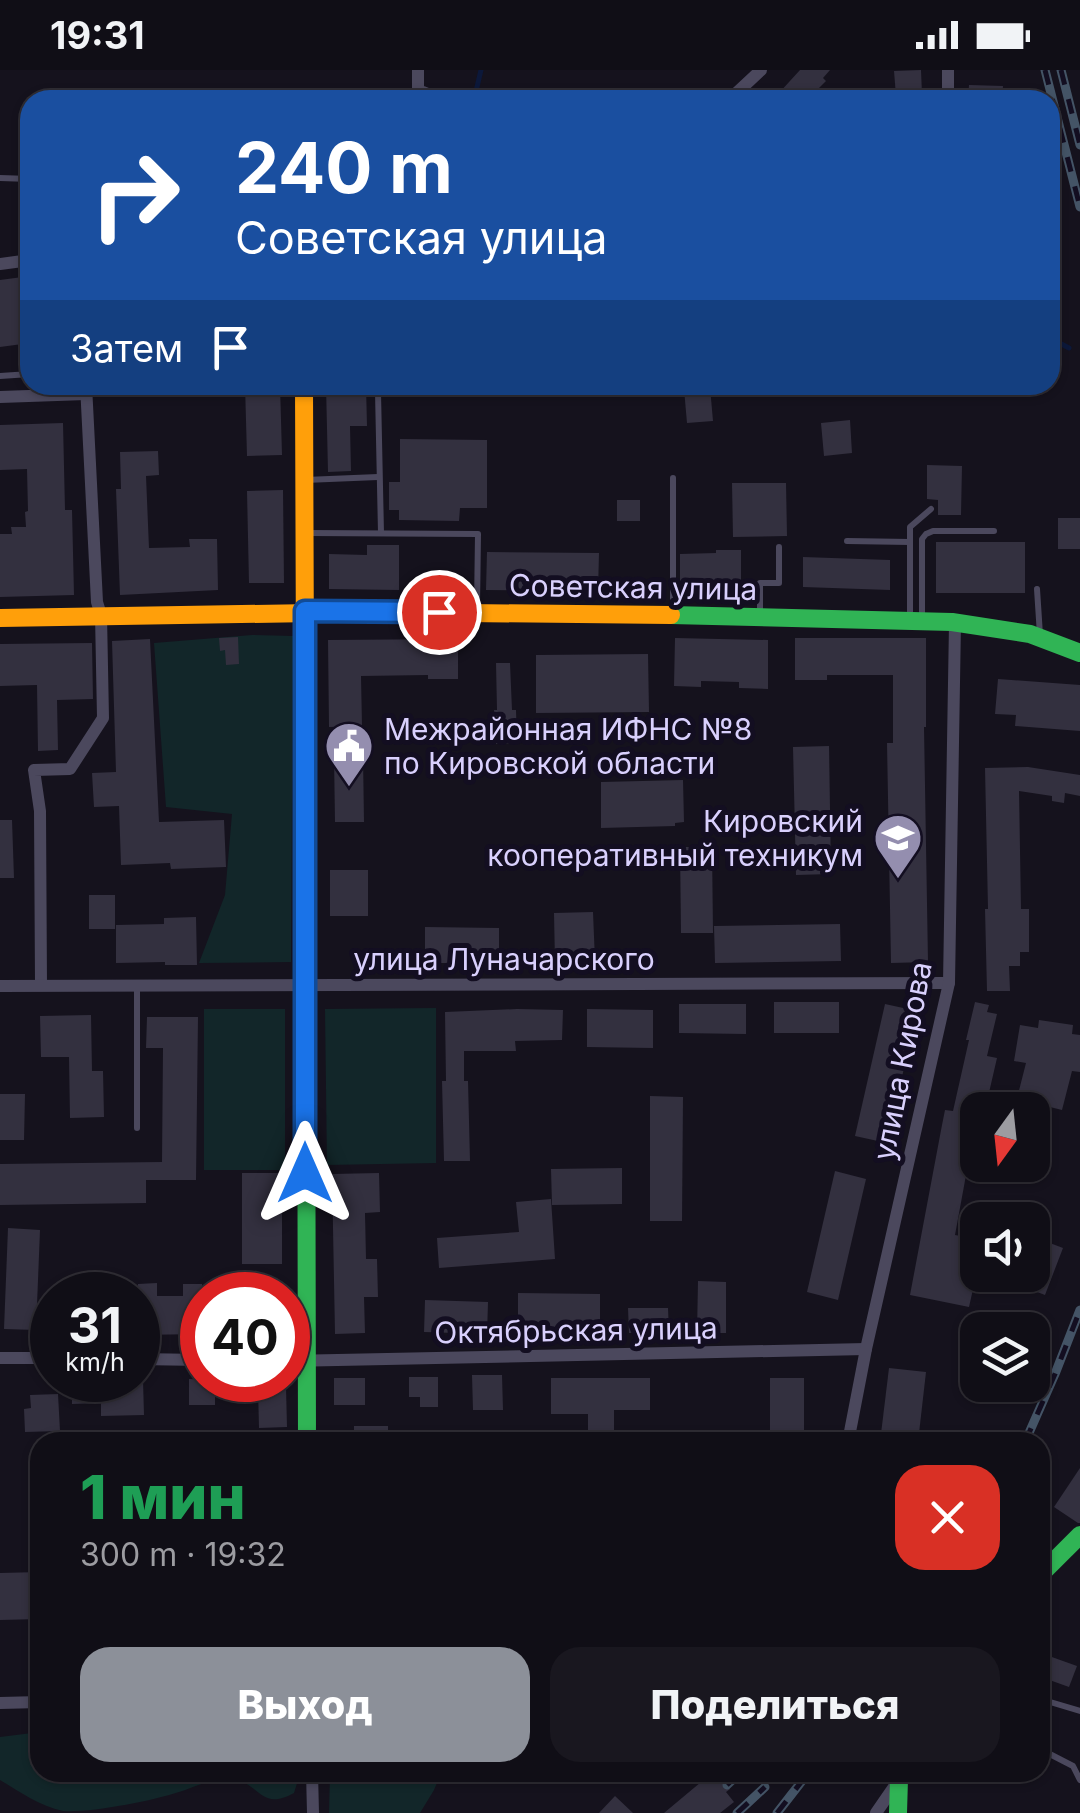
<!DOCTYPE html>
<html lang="ru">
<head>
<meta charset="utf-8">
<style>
	body { margin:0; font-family:Inter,sans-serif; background:#19171f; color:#f1f3f6; height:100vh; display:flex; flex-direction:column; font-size:38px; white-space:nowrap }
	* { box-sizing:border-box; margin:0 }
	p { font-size:32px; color:#9c9ca1 }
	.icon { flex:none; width:55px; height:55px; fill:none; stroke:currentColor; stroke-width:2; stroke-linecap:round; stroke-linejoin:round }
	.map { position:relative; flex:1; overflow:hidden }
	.sheet { position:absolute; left:30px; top:1362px; width:1020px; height:350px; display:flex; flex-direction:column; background:#100e16; border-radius:30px; box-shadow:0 2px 8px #0004,0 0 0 2px #302e35 }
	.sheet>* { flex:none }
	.hud { position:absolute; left:20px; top:20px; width:1040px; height:305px; border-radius:30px; box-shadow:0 2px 8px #0004,0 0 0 2px #302e35; background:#1a4fa0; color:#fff; overflow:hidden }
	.needle { width:65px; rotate:195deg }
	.tools { position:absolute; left:960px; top:1022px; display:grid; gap:20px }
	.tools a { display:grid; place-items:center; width:90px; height:90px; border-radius:20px; background:#100e16; box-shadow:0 2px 8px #0004,0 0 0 2px #302e35; font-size:50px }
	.speed { position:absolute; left:30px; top:1202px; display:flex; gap:20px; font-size:50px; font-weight:700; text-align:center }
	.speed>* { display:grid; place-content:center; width:130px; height:130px; border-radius:50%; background:#100e16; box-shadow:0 2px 8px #0004,0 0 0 2px #302e35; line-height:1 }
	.speed small { font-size:25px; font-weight:400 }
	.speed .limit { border:15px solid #d22; background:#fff; color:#111 }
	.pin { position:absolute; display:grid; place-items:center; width:85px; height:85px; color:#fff; margin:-42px; border:5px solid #fff; border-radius:50%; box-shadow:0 2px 10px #0007 }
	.me { position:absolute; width:110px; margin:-55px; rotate:0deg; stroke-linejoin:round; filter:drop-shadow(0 0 8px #0008) }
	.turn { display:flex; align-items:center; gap:35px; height:210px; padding:0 50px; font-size:45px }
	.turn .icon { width:130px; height:130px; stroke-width:2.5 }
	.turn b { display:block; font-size:70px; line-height:85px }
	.then { display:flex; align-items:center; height:95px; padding:0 50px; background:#0003; gap:20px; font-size:38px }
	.round { display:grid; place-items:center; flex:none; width:105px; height:105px; border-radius:30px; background:#19171f }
	.summary { display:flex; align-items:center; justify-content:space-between; height:170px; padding:0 50px }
	h1 { font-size:60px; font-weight:800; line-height:75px; color:#1e9e55 }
	.button { display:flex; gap:20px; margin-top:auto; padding:20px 50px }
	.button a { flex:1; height:115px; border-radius:30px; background:#8c9099; color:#fff; font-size:40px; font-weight:800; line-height:115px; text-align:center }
	.button a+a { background:#19171f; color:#f1f3f6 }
	.status { display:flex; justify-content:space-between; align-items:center; height:70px; padding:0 50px; background:#100e16; direction:ltr }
	.status svg { height:28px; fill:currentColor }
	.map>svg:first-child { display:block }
</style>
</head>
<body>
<div class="status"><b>19:31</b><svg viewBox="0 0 49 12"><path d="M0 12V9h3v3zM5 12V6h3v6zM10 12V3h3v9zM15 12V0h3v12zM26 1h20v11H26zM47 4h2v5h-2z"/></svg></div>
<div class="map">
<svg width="1080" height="1743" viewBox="0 0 1080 1743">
	<rect width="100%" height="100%" fill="#15121d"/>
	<g fill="#122629">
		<polygon points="252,565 293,566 291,892 199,893 225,825 232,744 166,737 154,573"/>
		<polygon points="436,938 436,1093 327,1095 325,939"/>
		<rect x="204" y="939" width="81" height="161"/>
		<path d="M40,1662v40h257l1,8 -4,13c-35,19 -33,-11 -63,-14 -17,-2 -36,8 -52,13 -27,9 -89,21 -116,19 -23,-5 -43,-19 -63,-31v-43z"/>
		<polygon points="330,1703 330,1702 441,1703 434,1720 420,1743 329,1743"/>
	</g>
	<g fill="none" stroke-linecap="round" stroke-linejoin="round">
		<g stroke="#0c183a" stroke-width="5">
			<polyline points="474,30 481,0"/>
			<polyline points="1050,268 1069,278"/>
		</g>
	</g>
	<g fill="#33303f">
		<polygon points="800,0 830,0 823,8 826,11 807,30 786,30 779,23"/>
		<polygon points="921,0 922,24 896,26 894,1"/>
		<polygon points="969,15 1003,16 1002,30 968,30"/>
		<polygon points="30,206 30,273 0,277 0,210"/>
		<polygon points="245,315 280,315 282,385 247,386"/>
		<polygon points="326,315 366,315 367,356 350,356 351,401 328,402"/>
		<polygon points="710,317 713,351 687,353 684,319"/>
		<polygon points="850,350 852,383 824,386 821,353"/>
		<polygon points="63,353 65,440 72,440 74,525 0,527 0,464 12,464 11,457 26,457 25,442 28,441 27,399 0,400 0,355"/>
		<polygon points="400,369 487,370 487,438 460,438 459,451 399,450 399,440 389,440 389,412 400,412"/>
		<polygon points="158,381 159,405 146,406 149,478 190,477 189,469 217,469 218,520 120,525 116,419 121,419 120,382"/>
		<polygon points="927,395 962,396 961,445 938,445 938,430 927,429"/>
		<polygon points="732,413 786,413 787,466 733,467"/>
		<polygon points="283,420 284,513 249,513 247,421"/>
		<rect x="617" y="430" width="23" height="21"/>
		<rect x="1058" y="448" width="22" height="31"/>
		<rect x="936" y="472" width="89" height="51"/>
		<polygon points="367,475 399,475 399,520 329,519 329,484 367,485"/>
		<polygon points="716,480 741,480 741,518 680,517 680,484 716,483"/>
		<polygon points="487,482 599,483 598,521 486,520"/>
		<polygon points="803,487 890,490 890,520 803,517"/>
		<polygon points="238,567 239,594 226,595 225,580 220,581 219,568"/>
		<polygon points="675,568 768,570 768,619 739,618 739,612 701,611 701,617 674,616"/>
		<polygon points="795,568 926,568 926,657 924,657 928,892 891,893 887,673 893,673 893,605 827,605 827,610 795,610"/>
		<polygon points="150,569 159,752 224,750 226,797 171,799 170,793 121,795 119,736 94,737 92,703 116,702 112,571"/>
		<polygon points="458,569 458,609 428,609 428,605 361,606 362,656 329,657 328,570"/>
		<polygon points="92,573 93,629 57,630 58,680 38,681 37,615 0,616 0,574"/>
		<polygon points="648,584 649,642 536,643 536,585"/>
		<polygon points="496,593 510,593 512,640 516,640 517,673 496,674 494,640 497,640"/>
		<polygon points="998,609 1080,615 1080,661 1015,656 1016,645 995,644"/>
		<polygon points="829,676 831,804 796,805 793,677"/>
		<polygon points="363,685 364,752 335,752 334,686"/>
		<polygon points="1028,697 1080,705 1080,726 1065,723 1064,733 1052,731 1052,726 1019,721 1021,839 1029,839 1029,882 1020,882 1020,896 1009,896 1010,921 987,921 985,839 988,839 985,698"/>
		<polygon points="683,710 684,752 675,753 675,756 601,758 601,712"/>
		<polygon points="0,750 12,750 14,808 0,808"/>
		<polygon points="680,777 712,777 713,863 681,863"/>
		<rect x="330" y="800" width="38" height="46"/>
		<rect x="89" y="825" width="26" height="34"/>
		<polygon points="593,842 595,891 555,893 554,843"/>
		<polygon points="196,847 197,895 165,895 165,892 116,893 116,855 164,854 164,848"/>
		<polygon points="840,854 841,891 715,893 714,856"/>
		<polygon points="425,857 499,858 499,893 425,893"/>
		<rect x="774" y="932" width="65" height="31"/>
		<polygon points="975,932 989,935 987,942 997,944 987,986 997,988 985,1040 978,1040 955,1165 978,1169 978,1197 969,1237 910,1225 942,1055 945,1040 953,1041 969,970 966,970"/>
		<polygon points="679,934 746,934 746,964 679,963"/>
		<polygon points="885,934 917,941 887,1073 855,1066"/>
		<polygon points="517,939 563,940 562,970 515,971 516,981 464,981 464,1011 468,1011 470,1091 444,1091 442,1011 446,1011 445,942"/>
		<polygon points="587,939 653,940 653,978 587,977"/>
		<polygon points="91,945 92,1001 103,1001 104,1047 70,1048 69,987 41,987 40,946"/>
		<polygon points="147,947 198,947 196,1110 146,1110 146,1133 0,1135 0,1094 162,1092 163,978 146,978"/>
		<polygon points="1039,950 1073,955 1072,964 1080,965 1080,1002 1072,1001 1062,1040 1042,1035 1041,1040 1014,1040 1026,993 1014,991 1020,955 1038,958"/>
		<polygon points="0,1024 25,1024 24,1070 0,1070"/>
		<polygon points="650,1026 683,1027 682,1151 650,1151"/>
		<polygon points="622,1098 622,1134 552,1135 551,1099"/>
		<polygon points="835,1101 866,1109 838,1230 807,1222"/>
		<rect x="242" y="1103" width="40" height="91"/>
		<polygon points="379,1103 380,1142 365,1143 366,1189 377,1189 378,1227 364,1227 365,1263 335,1264 332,1104"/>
		<polygon points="551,1129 555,1189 439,1198 437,1168 519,1162 516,1132"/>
		<polygon points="8,1158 40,1160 36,1260 4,1259"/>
		<polygon points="1042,1170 1063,1178 1045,1225 1024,1217 1029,1205 1032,1205 1032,1195"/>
		<polygon points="698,1211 726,1212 726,1263 697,1263"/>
		<polygon points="157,1213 157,1226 183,1226 183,1214 202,1214 202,1264 138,1265 138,1214"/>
		<polygon points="518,1223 600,1224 600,1263 518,1262"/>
		<polygon points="425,1230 488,1232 487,1264 424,1262"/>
		<polygon points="628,1238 668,1238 669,1262 629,1263"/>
		<polygon points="889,1298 926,1302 918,1372 880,1372"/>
		<polygon points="472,1305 502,1305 503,1340 473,1340"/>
		<polygon points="409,1307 438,1307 438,1337 420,1337 420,1327 409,1327"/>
		<rect x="334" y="1308" width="31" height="27"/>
		<polygon points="551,1308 650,1308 650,1340 614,1340 614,1372 588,1372 588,1344 551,1344"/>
		<rect x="770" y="1308" width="34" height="57"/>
		<polygon points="189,1309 215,1310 215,1335 189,1335"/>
		<polygon points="72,1310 143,1310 144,1345 101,1346 101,1333 72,1334"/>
		<polygon points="286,1317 287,1357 259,1358 258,1318"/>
		<polygon points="58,1324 60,1361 25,1362 24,1339 31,1338 30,1325"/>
		<rect x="354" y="1356" width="34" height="16"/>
		<polygon points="1080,1398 1080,1453 1078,1453 1054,1437"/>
		<polygon points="40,1502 40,1549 0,1550 0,1503"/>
		<polygon points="1049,1586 1077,1596 1069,1617 1041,1607"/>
		<polygon points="713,1702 717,1702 730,1719 726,1722 734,1732 720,1743 664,1743"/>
		<polygon points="615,1726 633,1743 599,1743"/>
	</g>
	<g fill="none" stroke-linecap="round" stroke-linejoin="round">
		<g stroke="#4b485d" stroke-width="6">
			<polyline points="377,30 418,20"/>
			<polyline points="0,108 30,109"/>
			<polyline points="0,306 30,304"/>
			<polyline points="378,322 381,463"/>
			<polyline points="673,408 673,543"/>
			<polyline points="305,410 378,407"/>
			<polyline points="307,463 478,464 477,536"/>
			<polyline points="847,471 910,472"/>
			<polyline points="1037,519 1040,565"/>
			<polyline points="760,545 760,513 779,513 779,477"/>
			<polyline points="910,549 910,457 931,439"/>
			<polyline points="922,549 922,469 926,464 933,461 994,461"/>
			<polyline points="137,918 137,1058"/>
			<polyline points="1040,1629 1080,1641"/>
			<polyline points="1040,1679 1073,1696 1080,1710"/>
		</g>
		<g stroke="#4b485d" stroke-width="12">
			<polyline points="418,0 418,20 443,30"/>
			<polyline points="729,30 761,0"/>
			<polyline points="948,30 948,0"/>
			<polyline points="0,194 30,190"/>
			<polyline points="0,327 86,324"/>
			<polyline points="41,915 40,741 34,700 70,699 103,648 101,545 97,532 86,315"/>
			<polyline points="0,916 949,913"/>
			<polyline points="0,1288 52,1288"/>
			<polyline points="138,1289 202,1290"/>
			<polyline points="288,1291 866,1279"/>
			<polyline points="848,1372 866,1279 949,913 955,553"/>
			<polyline points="0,1633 40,1632"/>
			<polyline points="312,1702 313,1743"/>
			<polyline points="876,1743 898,1711"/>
		</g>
		<g stroke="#30b455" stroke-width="18">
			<polyline points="671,545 952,552 1030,564 1080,583"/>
			<polyline points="306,886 307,1372"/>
			<polyline points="1040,1505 1080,1465"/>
			<polyline points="898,1743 899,1709 904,1702"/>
		</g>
		<g stroke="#ff9f0a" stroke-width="18">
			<polyline points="304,315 306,886"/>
			<polyline points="0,548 372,542 671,545"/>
		</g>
		<g stroke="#445466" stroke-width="9">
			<g id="rail">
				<polyline points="1045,0 1080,137"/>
				<polyline points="1061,0 1080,75"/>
				<polyline points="1025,1372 1055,1304 1080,1240"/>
				<polyline points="727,1715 741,1702"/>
				<polyline points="737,1743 765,1717"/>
				<polyline points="777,1743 809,1702"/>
			</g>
		</g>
		<use href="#rail" stroke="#130e21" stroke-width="5" stroke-dasharray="15" stroke-linecap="butt"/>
	</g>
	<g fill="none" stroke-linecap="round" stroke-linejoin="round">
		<g stroke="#114b97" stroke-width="25">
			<polyline id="route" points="305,1103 305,541 439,542"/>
		</g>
		<use href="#route" stroke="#1a73e8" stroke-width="18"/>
	</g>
	<defs>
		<g id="civic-pin" transform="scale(2.5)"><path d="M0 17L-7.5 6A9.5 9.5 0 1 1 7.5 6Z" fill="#948eaf" stroke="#130e21"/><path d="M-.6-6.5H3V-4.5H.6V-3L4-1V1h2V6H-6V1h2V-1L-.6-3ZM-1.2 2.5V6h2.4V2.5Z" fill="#fff"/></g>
		<g id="university-pin" transform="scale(2.5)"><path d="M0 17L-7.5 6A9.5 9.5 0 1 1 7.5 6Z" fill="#948eaf" stroke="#130e21"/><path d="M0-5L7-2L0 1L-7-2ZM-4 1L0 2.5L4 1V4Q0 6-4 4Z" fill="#fff"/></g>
	</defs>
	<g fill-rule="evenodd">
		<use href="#civic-pin" x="349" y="676"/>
		<use href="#university-pin" x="898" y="768"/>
	</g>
	<g text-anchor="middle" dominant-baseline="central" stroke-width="10" stroke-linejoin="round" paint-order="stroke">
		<g font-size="30" fill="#d9d0fd" stroke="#130e21">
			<text transform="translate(633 517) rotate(1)">Советская улица</text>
			<text x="504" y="889">улица Луначарского</text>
			<text transform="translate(902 991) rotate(-79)">улица Кирова</text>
			<text transform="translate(576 1260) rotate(-1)">Октябрьская улица</text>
		</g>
		<g font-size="30" fill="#d9d0fd" stroke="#130e21" text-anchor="start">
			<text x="384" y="659">Межрайонная ИФНС №8<tspan x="384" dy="34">по Кировской области</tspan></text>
			<text x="863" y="751" text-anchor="end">Кировский<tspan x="863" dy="34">кооперативный техникум</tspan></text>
		</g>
	</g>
</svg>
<div class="tools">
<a><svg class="needle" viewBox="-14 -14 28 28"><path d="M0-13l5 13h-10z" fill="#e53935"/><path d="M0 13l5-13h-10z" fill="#9c9ca1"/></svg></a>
<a><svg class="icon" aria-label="sound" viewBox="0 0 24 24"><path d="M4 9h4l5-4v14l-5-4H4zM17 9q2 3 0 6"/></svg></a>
<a><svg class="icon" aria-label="layers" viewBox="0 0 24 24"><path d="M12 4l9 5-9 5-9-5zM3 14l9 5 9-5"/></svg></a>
</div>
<div class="speed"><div>31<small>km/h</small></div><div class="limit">40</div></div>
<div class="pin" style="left:439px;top:542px;background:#d93025"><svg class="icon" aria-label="arrive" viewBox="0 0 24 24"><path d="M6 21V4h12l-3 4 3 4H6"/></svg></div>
<svg class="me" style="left:305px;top:1103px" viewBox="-20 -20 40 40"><path d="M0-17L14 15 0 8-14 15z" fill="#1a73e8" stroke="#fff" stroke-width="4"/></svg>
<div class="hud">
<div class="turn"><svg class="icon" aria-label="right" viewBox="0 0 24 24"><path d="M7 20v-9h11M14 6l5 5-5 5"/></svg><div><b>240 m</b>Советская улица</div></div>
<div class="then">Затем<svg class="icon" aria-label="arrive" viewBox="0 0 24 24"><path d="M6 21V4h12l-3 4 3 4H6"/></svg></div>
</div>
<section class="sheet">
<div class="summary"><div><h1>1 мин</h1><p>300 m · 19:32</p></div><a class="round" style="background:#d93025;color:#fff"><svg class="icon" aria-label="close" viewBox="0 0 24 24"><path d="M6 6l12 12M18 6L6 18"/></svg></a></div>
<div class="button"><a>Выход</a><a>Поделиться</a></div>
</section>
</div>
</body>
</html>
